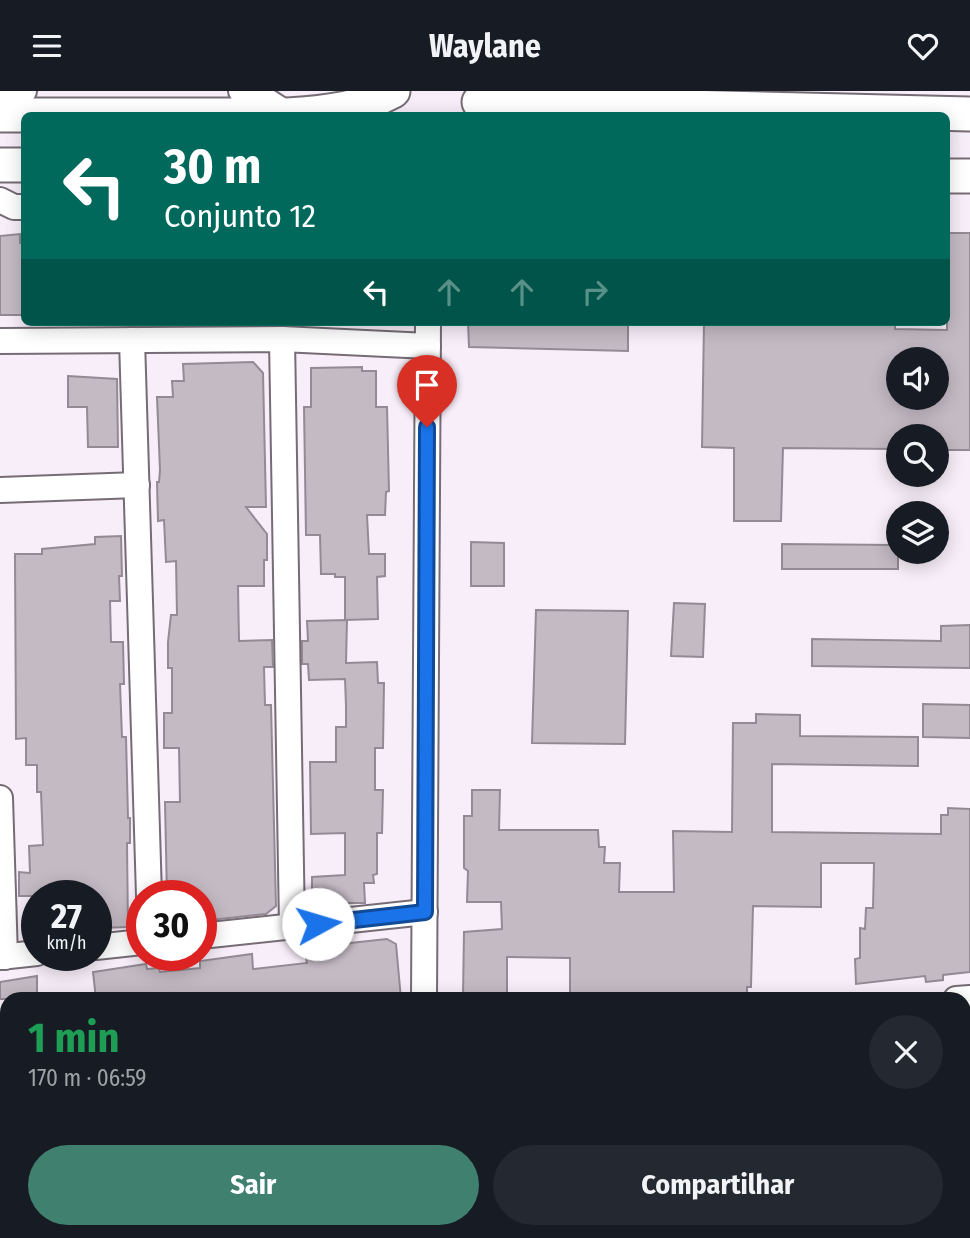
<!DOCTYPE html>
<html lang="pt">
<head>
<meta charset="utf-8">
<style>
	body { margin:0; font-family:"Fira Sans Condensed",sans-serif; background:#242831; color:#f1f3f6; height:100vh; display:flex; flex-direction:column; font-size:26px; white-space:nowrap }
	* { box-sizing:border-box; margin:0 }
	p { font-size:23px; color:#9ea1a6 }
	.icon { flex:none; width:38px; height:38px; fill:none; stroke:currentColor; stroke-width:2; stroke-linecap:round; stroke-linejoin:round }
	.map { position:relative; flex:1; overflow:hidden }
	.drawer { position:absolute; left:0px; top:901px; width:971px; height:247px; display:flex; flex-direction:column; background:#171b24; border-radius:21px 21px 0 0; box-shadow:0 4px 18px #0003 }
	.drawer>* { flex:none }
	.hud { position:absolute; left:21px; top:21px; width:929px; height:214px; border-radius:10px; box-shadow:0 4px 18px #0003; background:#00695c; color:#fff; overflow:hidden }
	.fabs { position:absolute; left:886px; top:256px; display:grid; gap:14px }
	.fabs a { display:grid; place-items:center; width:63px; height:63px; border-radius:50%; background:#171b24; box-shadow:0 4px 18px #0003; font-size:35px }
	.speed { position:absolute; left:21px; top:789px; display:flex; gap:14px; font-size:35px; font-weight:700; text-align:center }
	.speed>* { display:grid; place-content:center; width:91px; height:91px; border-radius:50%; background:#171b24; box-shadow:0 4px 18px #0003; line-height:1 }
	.speed small { font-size:18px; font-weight:400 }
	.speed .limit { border:10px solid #d22; background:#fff; color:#111 }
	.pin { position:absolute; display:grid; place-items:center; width:60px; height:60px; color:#fff; margin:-72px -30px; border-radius:50% 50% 50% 0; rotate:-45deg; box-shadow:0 0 7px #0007 }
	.pin .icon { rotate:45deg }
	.me { position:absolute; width:77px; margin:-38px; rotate:84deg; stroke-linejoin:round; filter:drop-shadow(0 0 5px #0008) }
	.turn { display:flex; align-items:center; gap:24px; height:147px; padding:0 28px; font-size:32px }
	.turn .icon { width:91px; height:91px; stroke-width:2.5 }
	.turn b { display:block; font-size:49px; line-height:60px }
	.lanes { display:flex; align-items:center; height:66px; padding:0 28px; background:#0003; justify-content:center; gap:35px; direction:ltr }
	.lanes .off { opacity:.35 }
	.round { display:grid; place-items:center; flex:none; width:74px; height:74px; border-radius:37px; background:#242831 }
	.head { display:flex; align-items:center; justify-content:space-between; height:119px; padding:0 28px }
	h1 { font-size:42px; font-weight:700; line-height:52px; color:#1e9e55 }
	.button { display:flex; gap:14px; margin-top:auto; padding:14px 28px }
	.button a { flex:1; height:80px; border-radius:42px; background:#40806f; color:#fff; font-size:28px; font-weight:700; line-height:80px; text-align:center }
	.button a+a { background:#242831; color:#f1f3f6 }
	header { display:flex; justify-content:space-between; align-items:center; height:91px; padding:0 28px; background:#171b24; font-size:32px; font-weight:700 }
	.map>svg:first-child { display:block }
</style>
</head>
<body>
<header><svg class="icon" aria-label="menu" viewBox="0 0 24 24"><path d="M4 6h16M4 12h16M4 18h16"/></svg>Waylane<svg class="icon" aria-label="heart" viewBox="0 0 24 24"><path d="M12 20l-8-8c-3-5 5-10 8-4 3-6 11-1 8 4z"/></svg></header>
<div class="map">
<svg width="970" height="1147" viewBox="0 0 970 1147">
	<rect width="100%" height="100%" fill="#f8eef9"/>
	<g fill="#c4bac4" stroke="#938a94" stroke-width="2" fill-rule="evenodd">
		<path d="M947,142h23v217h-34v-14h-38v13l-115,-1 -2,73h-47v-73l-32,-1 2,-125h191v7l52,1zM898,268h38v38h-38z"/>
		<polygon points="20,143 20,152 24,152 24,224 0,224 0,145"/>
		<polygon points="468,231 628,231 628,260 469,256"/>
		<polygon points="253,271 263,282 266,416 246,416 267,443 267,469 264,469 264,495 238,495 239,550 272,549 273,576 264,576 265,614 271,614 276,815 266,823 201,830 201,805 167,805 165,711 180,711 179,657 164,657 164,622 172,622 172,577 168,577 168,551 171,524 177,524 176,470 166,471 164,429 158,430 157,391 159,391 160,379 157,306 173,306 172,290 184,290 183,273"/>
		<polygon points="362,276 362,280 376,280 376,316 387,316 389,400 386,401 385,424 367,424 369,463 385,463 385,485 377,486 378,528 345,529 345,486 335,486 335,483 321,483 320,444 306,444 304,316 311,316 311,277"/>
		<polygon points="68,285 117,288 118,356 88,356 87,316 68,316"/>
		<polygon points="121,445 122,485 119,485 120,510 110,510 111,551 123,551 124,593 120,593 122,646 126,646 128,727 130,727 130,752 127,752 128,836 102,837 102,818 96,818 96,805 19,805 19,781 30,782 29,755 43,754 41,701 37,701 37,674 26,674 26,647 16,648 15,463 42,463 42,458 95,453 95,446"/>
		<polygon points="471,451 504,452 504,495 471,495"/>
		<polygon points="782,453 898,454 898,478 782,478"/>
		<polygon points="674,512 705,513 703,566 671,565"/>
		<polygon points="536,519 628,520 625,653 532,652"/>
		<polygon points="347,529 346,572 377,571 378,592 384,592 383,657 375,657 375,699 383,699 382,742 377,742 377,783 373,784 374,792 364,792 365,812 312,812 312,786 345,784 345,742 311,743 310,671 336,671 336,636 346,636 346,615 345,588 309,589 308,573 302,573 302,550 308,550 307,530"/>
		<polygon points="970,534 970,577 812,575 812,548 941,550 941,535"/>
		<polygon points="923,613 970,614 970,647 923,646"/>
		<polygon points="756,623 800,624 800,645 918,646 918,675 772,673 772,741 941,743 941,724 948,724 948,717 970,718 970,881 943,884 943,889 926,891 925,885 856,893 855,868 860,867 860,837 865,838 866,817 873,817 874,772 821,772 821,816 753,815 751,896 747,896 747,905 723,908 570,908 570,867 507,866 507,905 463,905 464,841 502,838 501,811 467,811 468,780 464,777 464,725 472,725 472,699 500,699 499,739 598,739 599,756 605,756 604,772 620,772 619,801 674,801 673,740 732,741 733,632 756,632"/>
		<polygon points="387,848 396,853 401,908 96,908 93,881 146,873 147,878 159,877 160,881 200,877 200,870 252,863 253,878 307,872 304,857"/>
		<polygon points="37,885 37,908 0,908 0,891"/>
	</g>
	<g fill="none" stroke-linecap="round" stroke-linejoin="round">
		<g stroke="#756c75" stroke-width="28">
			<g id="street">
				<path d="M241,0c18,4 32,12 46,24"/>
				<polyline points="0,6 24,0"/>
				<polyline points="0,109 14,116 24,116"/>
				<polyline points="282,248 292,835"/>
				<polyline points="132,249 149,805"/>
				<polyline points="0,250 282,248 428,255"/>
				<polyline points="0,399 137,394"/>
				<polyline points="0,707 5,866"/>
				<polyline points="201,845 425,821"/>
				<polyline points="96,856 142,851"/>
				<polyline points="0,866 37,862"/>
				<polyline points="424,908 428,231"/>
				<polyline points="956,908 970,907"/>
				<polyline points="0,1011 7,1010"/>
				<polyline points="258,1141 259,1147"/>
				<polyline points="418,1141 419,1147"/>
				<polyline points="941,1141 942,1147"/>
			</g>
		</g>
		<g stroke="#756c75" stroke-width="37">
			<g id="secondary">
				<polyline points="479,11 970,23"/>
				<path d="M0,24h287c37,-2 73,-6 106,-24"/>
				<polyline points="0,74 24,74"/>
				<polyline points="947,85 970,85"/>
			</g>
		</g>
		<use href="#street" stroke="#fff" stroke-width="24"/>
		<use href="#secondary" stroke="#fff" stroke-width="33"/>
	</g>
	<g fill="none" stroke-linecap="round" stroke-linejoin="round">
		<g stroke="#114b97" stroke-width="18">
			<polyline id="route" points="318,833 425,821 427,336"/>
		</g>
		<use href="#route" stroke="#1a73e8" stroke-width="12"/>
	</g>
</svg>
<div class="fabs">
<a><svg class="icon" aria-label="sound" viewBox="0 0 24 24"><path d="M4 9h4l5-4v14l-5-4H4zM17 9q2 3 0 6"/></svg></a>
<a><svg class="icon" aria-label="search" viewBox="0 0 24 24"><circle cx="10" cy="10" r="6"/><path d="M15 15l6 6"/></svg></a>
<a><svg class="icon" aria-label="layers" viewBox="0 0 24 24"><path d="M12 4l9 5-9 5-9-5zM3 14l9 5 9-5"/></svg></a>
</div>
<div class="speed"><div>27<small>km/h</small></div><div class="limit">30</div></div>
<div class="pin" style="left:427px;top:336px;background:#d93025"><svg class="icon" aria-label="arrive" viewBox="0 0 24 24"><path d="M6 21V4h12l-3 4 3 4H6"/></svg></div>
<svg class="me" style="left:318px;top:833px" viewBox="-20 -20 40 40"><circle r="19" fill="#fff"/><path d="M0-13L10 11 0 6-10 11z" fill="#1a73e8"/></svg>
<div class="hud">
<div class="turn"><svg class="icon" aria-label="left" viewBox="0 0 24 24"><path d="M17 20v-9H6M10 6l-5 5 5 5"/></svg><div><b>30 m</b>Conjunto 12</div></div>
<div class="lanes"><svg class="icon" aria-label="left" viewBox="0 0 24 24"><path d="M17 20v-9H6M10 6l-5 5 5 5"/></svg><svg class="icon off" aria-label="ahead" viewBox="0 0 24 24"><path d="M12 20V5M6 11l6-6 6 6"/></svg><svg class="icon off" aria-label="ahead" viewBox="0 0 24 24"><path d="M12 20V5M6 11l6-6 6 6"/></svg><svg class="icon off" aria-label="right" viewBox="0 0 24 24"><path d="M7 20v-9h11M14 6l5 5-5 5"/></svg></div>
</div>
<section class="drawer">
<div class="head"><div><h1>1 min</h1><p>170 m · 06:59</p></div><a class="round"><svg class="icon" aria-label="close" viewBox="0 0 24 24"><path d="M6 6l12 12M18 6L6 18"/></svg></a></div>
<div class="button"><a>Sair</a><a>Compartilhar</a></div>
</section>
</div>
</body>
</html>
